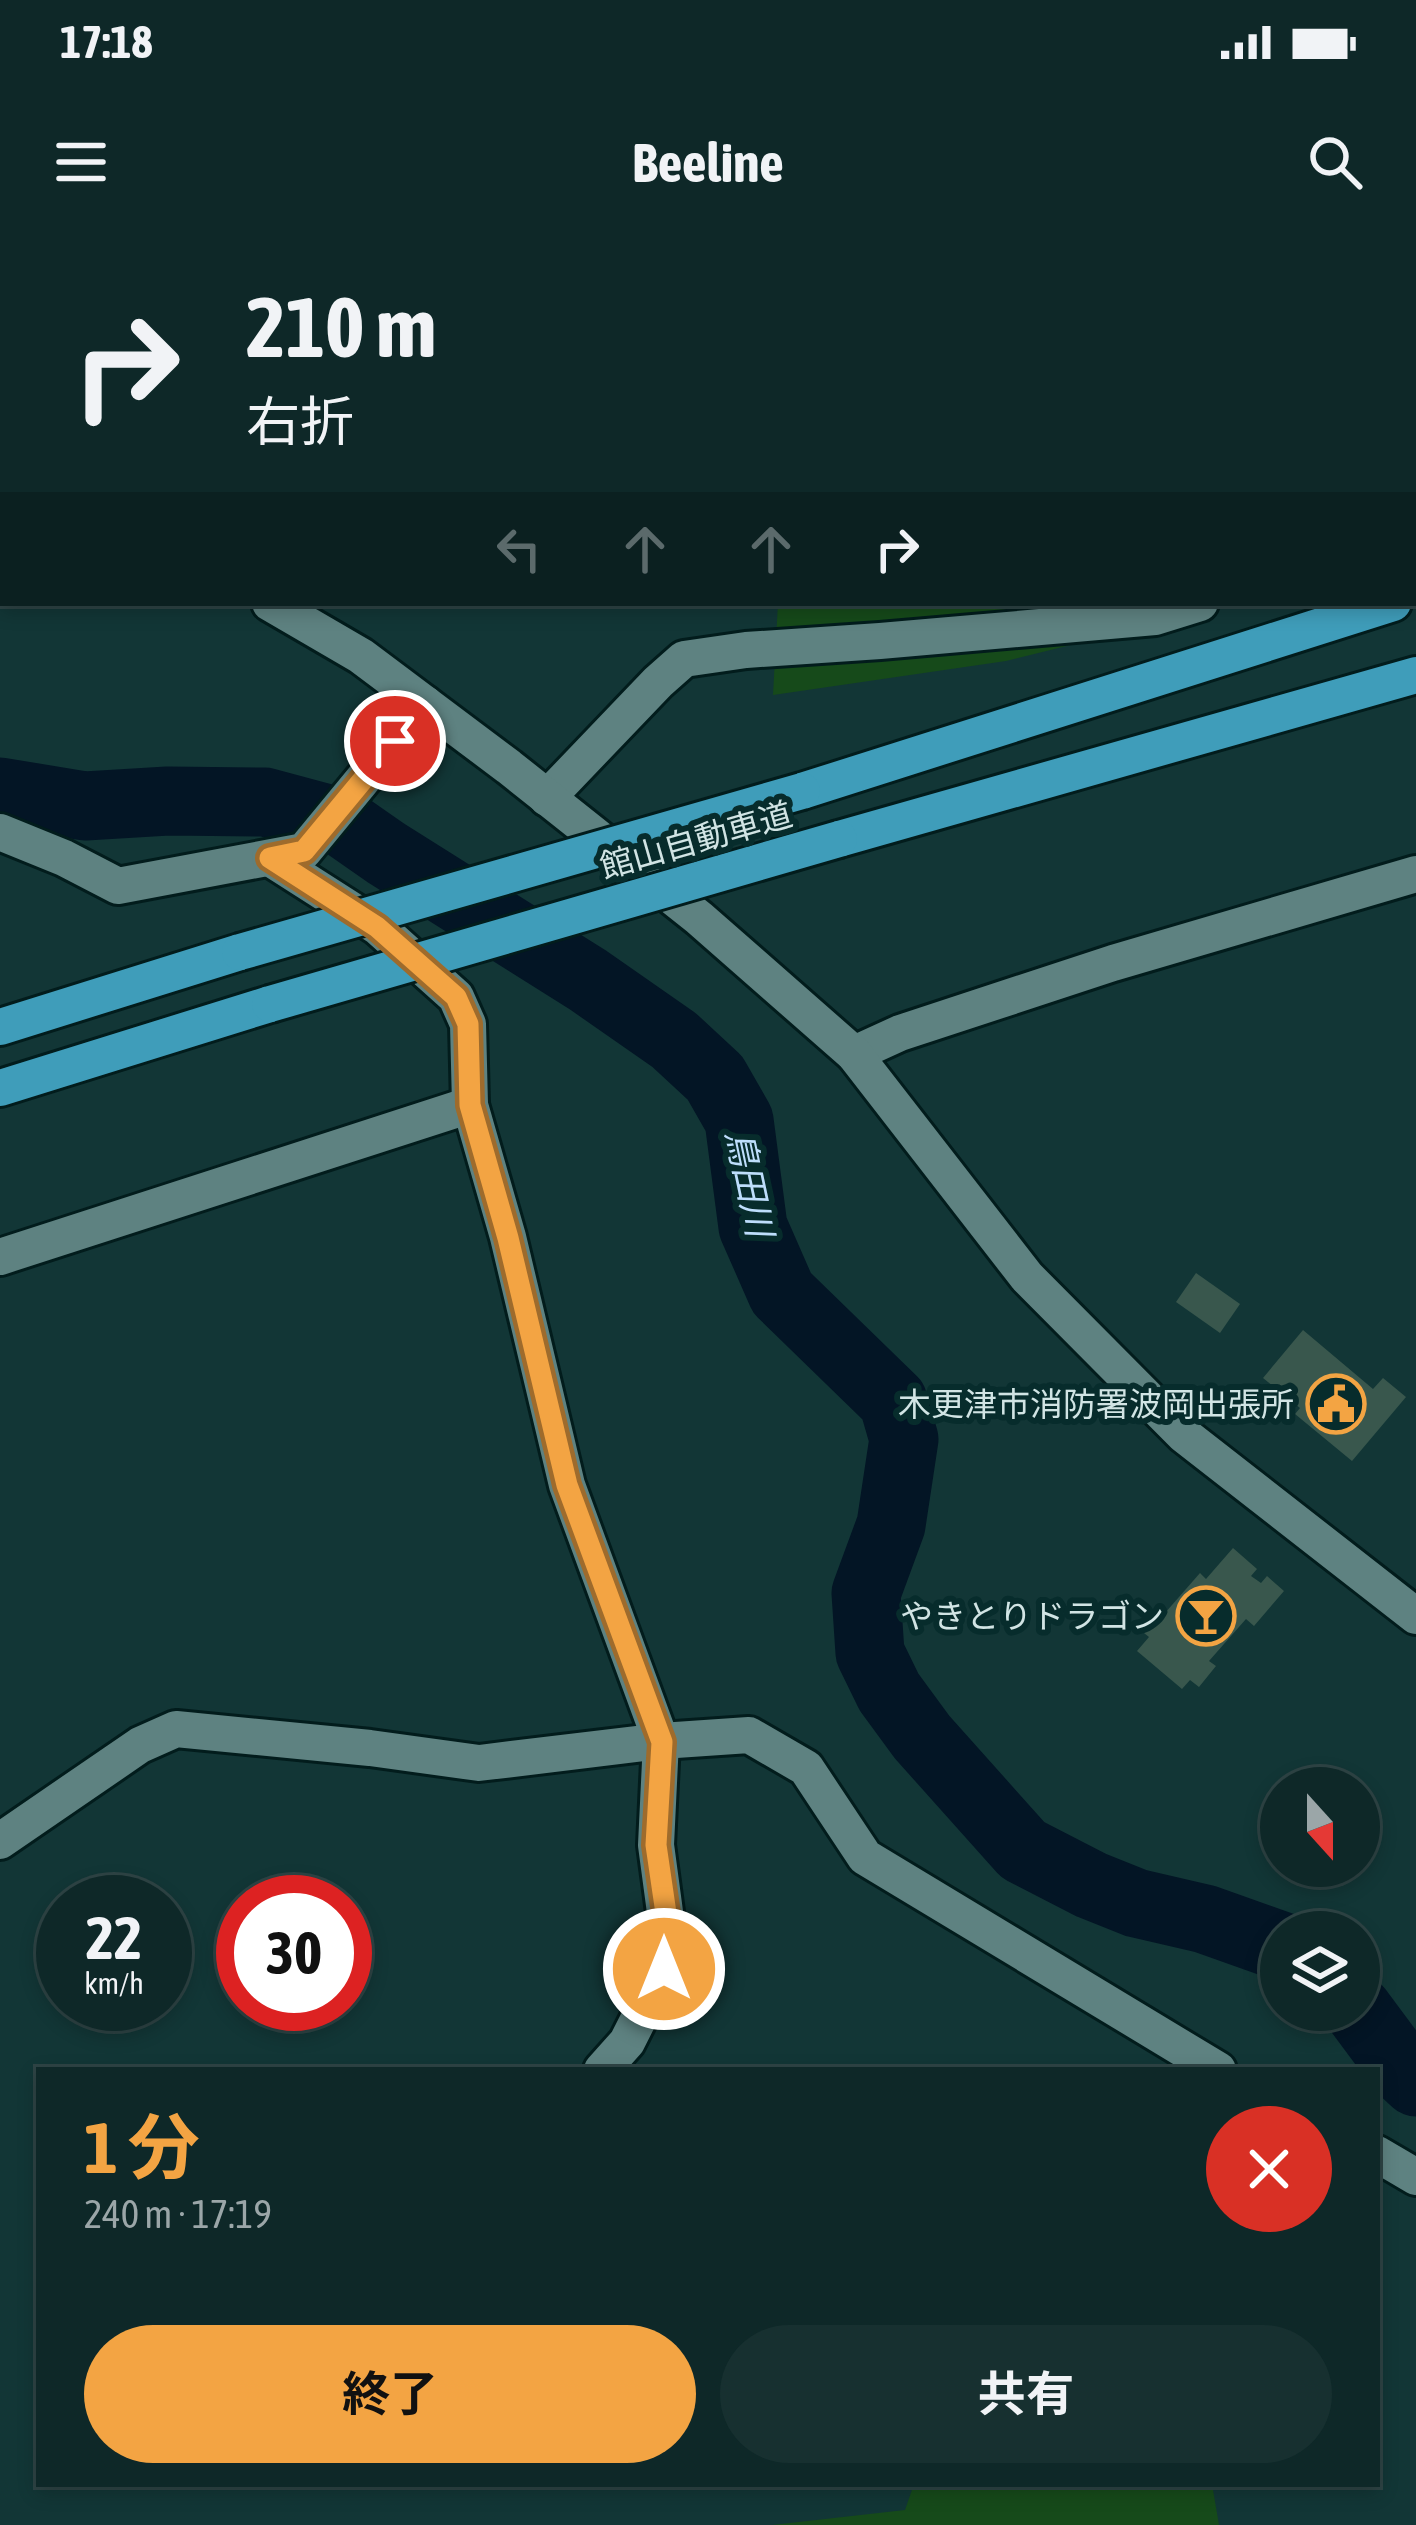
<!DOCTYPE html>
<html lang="ja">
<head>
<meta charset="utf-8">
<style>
	body { margin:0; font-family:"Asap Condensed","Noto Sans JP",sans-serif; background:#173030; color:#f1f3f6; height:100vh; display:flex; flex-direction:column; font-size:45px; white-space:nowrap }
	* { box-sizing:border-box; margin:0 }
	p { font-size:39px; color:#9ba6a8 }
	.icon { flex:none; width:66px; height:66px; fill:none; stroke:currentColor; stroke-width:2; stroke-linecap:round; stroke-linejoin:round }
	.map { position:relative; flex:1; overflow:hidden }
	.side { position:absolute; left:36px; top:1827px; width:1344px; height:420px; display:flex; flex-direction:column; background:#0e2828; border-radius:0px; box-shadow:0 6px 18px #0003,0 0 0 3px #2e4445 }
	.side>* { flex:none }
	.guide { position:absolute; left:0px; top:0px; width:1416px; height:366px; box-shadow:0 6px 18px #0003,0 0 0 3px #2e4445; background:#0e2828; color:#f1f3f6; overflow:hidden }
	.needle { width:78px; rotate:159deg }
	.buttons { position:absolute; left:1260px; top:1527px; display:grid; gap:24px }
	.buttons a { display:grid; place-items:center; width:120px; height:120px; border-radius:50%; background:#0e2828; box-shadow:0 6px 18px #0003,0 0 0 3px #2e4445; font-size:60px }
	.speed { position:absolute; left:36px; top:1635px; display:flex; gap:24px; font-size:60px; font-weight:700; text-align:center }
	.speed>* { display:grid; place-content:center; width:156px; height:156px; border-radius:50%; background:#0e2828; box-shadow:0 6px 18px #0003,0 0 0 3px #2e4445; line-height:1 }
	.speed small { font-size:30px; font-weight:400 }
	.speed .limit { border:18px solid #d22; background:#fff; color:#111 }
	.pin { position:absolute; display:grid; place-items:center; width:102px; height:102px; color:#fff; margin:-51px; border:6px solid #fff; border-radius:50%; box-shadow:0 3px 12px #0007 }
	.me { position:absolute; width:132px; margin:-66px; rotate:0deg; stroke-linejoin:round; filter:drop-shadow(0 0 9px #0008) }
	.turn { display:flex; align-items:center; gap:42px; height:252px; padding:0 48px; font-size:54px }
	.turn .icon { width:156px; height:156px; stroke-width:2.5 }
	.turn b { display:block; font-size:84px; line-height:102px }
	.lanes { display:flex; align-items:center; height:114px; padding:0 48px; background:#0003; justify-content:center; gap:60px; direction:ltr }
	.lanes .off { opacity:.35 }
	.round { display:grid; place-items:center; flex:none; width:126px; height:126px; border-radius:63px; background:#173030 }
	.overview { display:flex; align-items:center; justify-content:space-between; height:204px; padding:0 48px }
	h1 { font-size:72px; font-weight:700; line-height:90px; color:#f3a443 }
	.button { display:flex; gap:24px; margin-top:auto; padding:24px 48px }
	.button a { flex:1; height:138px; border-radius:72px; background:#f3a443; color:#111; font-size:48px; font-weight:700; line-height:138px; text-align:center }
	.button a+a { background:#173030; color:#f1f3f6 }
	.status { display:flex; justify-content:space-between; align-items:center; height:84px; padding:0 60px; background:#0e2828; direction:ltr }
	.status svg { height:33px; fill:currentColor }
	header { display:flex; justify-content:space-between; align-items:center; height:156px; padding:0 48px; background:#0e2828; font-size:54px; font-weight:700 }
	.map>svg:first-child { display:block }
</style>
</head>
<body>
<div class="status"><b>17:18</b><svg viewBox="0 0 49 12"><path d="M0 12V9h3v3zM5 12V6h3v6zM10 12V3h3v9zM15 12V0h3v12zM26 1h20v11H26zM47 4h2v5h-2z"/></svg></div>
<header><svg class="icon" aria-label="menu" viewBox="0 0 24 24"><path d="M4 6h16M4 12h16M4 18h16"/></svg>Beeline<svg class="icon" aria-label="search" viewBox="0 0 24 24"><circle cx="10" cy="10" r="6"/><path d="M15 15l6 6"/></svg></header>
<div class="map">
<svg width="1416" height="2285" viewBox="0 0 1416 2285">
	<rect width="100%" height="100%" fill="#123636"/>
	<g fill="#164a1a">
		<polygon points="866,0 1416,0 1416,320 1413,321 1413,3 864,3"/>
		<polygon points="778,363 1241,363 1006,421 773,455"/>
		<polygon points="914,2244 1212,2244 1219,2285 772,2285 905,2270"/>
	</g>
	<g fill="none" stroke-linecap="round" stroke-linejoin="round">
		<g stroke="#031525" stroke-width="69">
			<polyline points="0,552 85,566 168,561 265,562 343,583 386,613 588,740 674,800 715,838 739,880 753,987 782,1053 893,1161 904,1199 891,1285 866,1353 870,1413 889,1452 922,1497 1023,1610 1091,1645 1136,1663 1205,1679 1281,1706"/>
			<polyline points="1358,1770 1401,1828 1416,1842"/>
		</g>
	</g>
	<g fill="#39574d">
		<polygon points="1196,1033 1240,1064 1220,1093 1176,1062"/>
		<polygon points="1303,1090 1373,1149 1383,1138 1406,1157 1352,1221 1295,1174 1300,1168 1263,1138"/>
		<polygon points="1233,1308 1257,1329 1251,1336 1261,1343 1267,1336 1284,1351 1254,1386 1246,1379 1209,1421 1216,1426 1199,1447 1190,1440 1182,1449 1137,1411 1149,1397 1139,1389 1157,1367 1165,1373 1200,1333 1206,1339"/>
	</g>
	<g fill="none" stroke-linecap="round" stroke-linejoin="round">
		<g stroke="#021c1c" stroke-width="42">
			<g id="street">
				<polyline points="423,3 424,0"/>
				<polyline points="498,3 499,0"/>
				<polyline points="1413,299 1416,298"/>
				<polyline points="547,558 658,442 684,419 746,410 880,401 1155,377 1200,363"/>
				<polyline points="0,592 64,618 118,646 304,611 425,464"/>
				<polyline points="270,618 378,687 456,757 468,784 470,865 508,997 567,1245 661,1501 656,1605 667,1687 664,1729 627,1802 602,1830"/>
				<polyline points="854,814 900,793 1113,723 1416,634"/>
				<polyline points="0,1017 470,865"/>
				<polyline points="0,1601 140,1505 176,1489 370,1508 479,1523 661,1501 749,1495 806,1528 865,1617 1218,1830"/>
				<polyline points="1377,1914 1416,1937"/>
			</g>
		</g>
		<g stroke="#021c1c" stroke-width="42">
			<g id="secondary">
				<polyline points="0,226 3,228"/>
				<polyline points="270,363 361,416 509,527 699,678 854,814 1027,1037 1184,1195 1416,1376"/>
			</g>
		</g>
		<g stroke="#021c1c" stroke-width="42">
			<g id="highway">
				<polyline points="802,551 1393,363"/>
				<polyline points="839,599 1416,435"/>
				<polyline points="0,787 240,712"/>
				<polyline points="0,848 270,764"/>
			</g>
		</g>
		<use href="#street" stroke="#5e8281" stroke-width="36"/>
		<use href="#secondary" stroke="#5e8281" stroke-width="36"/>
		<use href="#highway" stroke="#3f9dba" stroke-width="36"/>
		<g stroke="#021c1c" stroke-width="42" stroke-linecap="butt">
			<g id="highway-bridge">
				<polyline points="240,712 802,551"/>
				<polyline points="270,764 839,599"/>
			</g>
		</g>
		<use href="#highway-bridge" stroke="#3f9dba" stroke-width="36"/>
	</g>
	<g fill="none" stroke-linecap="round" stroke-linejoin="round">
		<g stroke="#9e6b2c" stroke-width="30">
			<polyline id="route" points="395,501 304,611 270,618 377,687 456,757 468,784 470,865 508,998 567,1245 662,1502 656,1605 668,1687 664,1729"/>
		</g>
		<use href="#route" stroke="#f3a443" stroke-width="21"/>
	</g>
	<defs>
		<g id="civic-ring" transform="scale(3)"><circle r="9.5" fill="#072c2c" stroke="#f3a443" stroke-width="1.5"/><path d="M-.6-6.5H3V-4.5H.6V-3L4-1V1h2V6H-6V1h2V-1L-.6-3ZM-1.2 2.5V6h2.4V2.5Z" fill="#f3a443"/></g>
		<g id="bar-ring" transform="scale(3)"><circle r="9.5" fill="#072c2c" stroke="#f3a443" stroke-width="1.5"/><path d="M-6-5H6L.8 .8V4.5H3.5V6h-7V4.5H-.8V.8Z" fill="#f3a443"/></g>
	</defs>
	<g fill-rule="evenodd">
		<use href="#civic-ring" x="1336" y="1164"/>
		<use href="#bar-ring" x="1206" y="1376"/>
	</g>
	<g text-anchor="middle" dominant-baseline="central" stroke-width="12" stroke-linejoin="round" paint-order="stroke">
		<g font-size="33" fill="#d1e4e4" stroke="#072c2c">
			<text transform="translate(696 600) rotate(-16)">館山自動車道</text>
		</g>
		<g font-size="33" fill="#d1e4e4" stroke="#072c2c" text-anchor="end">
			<text x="1294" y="1164">木更津市消防署波岡出張所</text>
			<text x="1164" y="1376">やきとりドラゴン</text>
		</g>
		<g font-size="36" font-style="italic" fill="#bedefc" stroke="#072c2c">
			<text transform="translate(750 943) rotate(78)">鳥田川</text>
		</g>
	</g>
</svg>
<div class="buttons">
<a><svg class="needle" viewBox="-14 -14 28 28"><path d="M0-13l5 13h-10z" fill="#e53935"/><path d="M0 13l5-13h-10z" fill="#9ba6a8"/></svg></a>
<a><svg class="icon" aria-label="layers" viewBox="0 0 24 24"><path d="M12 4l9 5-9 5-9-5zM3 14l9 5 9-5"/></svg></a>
</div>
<div class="speed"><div>22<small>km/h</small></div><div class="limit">30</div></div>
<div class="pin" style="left:395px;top:501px;background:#d93025"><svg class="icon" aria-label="arrive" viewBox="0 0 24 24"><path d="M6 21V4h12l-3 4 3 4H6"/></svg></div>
<svg class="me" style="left:664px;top:1729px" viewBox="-20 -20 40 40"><circle r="17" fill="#f3a443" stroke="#fff" stroke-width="3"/><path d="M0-11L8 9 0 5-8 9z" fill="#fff"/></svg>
<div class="guide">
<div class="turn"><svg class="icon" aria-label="right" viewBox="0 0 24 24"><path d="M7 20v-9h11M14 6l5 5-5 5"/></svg><div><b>210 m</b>右折</div></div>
<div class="lanes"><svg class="icon off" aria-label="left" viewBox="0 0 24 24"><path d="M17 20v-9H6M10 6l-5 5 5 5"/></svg><svg class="icon off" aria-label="ahead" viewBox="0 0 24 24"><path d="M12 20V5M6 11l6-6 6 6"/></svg><svg class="icon off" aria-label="ahead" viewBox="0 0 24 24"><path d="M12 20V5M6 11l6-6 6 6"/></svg><svg class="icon" aria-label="right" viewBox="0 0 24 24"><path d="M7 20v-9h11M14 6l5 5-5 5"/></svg></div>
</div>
<section class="side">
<div class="overview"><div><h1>1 分</h1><p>240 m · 17:19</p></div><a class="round" style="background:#d93025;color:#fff"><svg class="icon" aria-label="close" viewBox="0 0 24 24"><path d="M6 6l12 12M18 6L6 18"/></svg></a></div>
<div class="button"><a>終了</a><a>共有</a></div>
</section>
</div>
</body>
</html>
